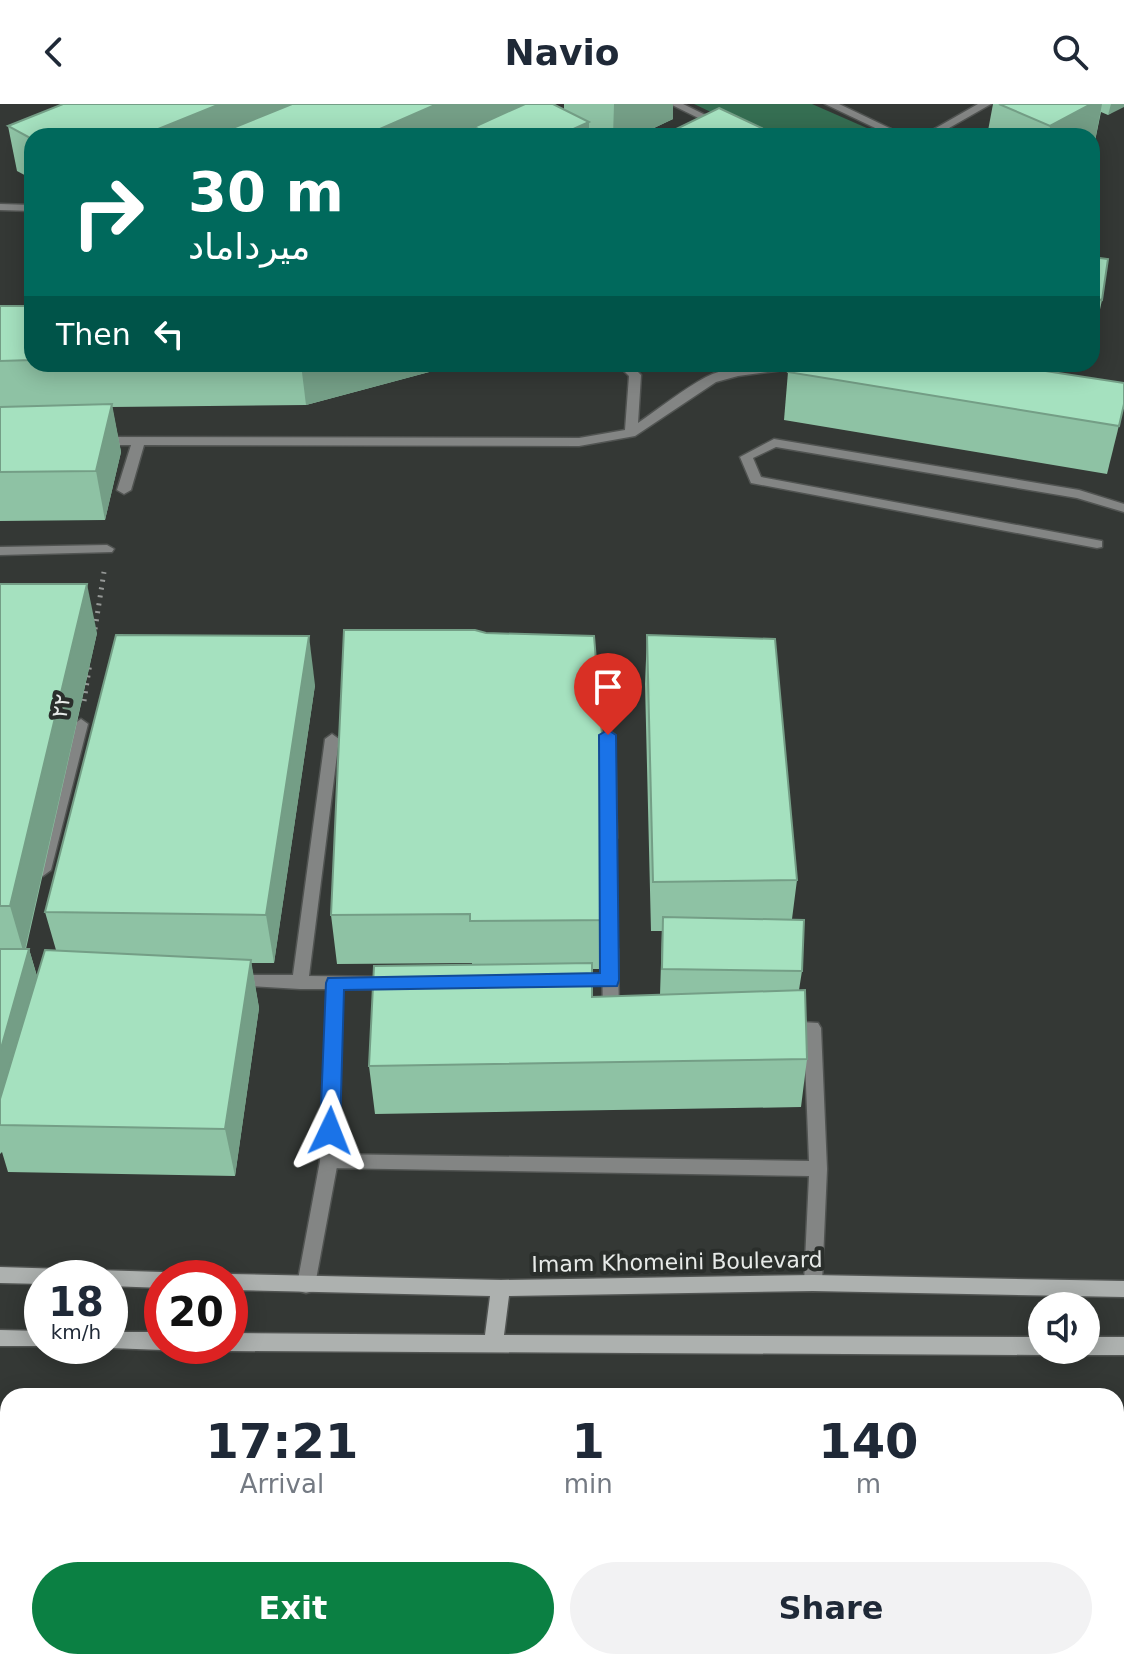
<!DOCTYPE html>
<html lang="en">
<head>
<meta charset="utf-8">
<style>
	body { margin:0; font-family:"DejaVu Sans",Vazirmatn,sans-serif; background:#f2f2f3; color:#1f2937; height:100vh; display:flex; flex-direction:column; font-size:30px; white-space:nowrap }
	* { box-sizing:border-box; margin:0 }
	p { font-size:26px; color:#747a83 }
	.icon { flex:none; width:44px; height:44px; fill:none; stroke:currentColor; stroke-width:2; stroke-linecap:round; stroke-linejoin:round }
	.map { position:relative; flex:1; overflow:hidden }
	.drawer { position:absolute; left:0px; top:1284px; width:1124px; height:282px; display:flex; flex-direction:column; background:#fff; border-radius:24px 24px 0 0; box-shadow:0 4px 20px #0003 }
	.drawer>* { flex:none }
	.banner { position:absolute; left:24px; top:24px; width:1076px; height:244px; border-radius:24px; box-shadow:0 4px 20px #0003; background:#00695c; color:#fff; overflow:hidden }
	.buttons { position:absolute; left:1028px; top:1188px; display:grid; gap:16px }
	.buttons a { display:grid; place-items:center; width:72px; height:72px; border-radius:50%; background:#fff; box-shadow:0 4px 20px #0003; font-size:40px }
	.speed { position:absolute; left:24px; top:1156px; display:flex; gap:16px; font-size:40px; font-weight:700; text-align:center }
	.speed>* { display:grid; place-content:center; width:104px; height:104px; border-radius:50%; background:#fff; box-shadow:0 4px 20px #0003; line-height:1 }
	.speed small { font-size:20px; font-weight:400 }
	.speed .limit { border:12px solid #d22; background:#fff; color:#111 }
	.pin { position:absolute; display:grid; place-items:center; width:68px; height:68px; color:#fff; margin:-82px -34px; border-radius:50% 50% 50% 0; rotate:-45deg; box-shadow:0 0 8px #0007 }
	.pin .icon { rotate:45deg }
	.me { position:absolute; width:88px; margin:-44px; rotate:2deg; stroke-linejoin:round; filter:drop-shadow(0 0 6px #0008) }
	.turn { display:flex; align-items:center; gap:28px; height:168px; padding:0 32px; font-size:36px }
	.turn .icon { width:104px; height:104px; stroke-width:2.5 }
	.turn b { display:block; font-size:56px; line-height:68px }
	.then { display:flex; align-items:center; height:76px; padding:0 32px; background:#0003; gap:16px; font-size:30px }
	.eta { display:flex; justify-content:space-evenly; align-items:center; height:136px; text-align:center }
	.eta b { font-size:48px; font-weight:800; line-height:56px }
	.action { display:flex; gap:16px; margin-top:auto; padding:16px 32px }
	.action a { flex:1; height:92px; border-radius:48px; background:#0b8043; color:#fff; font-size:32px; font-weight:800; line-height:92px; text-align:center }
	.action a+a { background:#f2f2f3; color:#1f2937 }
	header { display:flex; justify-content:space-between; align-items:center; height:104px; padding:0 32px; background:#fff; font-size:36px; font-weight:800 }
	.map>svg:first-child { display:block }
</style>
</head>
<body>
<header><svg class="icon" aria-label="back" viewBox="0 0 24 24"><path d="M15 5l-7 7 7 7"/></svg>Navio<svg class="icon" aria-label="search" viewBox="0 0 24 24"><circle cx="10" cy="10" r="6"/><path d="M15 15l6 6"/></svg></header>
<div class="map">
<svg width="1124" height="1565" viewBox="0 0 1124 1565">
	<rect width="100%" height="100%" fill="#343835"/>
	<polygon fill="#356e52" points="694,0 812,0 885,32 761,32"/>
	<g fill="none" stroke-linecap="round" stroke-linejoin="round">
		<g stroke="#515452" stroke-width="3">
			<polygon id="service" points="335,873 341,874 343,879 338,1057 315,1181 313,1187 306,1189 299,1187 297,1181 320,1057 327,879 329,874"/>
		</g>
		<g stroke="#515452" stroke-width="3">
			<g id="minor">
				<polygon points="670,0 683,0 748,32 735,32"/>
				<polygon points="825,0 839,0 906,32 892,32"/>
				<polygon points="978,0 991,0 935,32 922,32"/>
				<polygon points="0,100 32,101 32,107 0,106"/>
				<path d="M617,260h13l11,11 -3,48c22,-15 44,-33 68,-46 29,-14 68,-13 99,-13l-6,4 -61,8 -22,6 -81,54 -56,10 -435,-1 -13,45 -7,4 -7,-4 14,-45h-32l-6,-4 6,-4 480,1 46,-8 4,-54z"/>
				<polygon points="774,335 1079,386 1124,400 1124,408 1077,394 776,343 753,354 761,373 1102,437 1102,443 1097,444 751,379 740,353"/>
				<polygon points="107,441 114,445 112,448 0,451 0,443"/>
				<polygon points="81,615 88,620 51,766 43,772 35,766 74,620"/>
				<polygon points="608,626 615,631 617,734 609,740 601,734 601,631"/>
				<polygon points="332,630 339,635 309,872 392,873 398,874 400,879 398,884 392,885 300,885 230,881 228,877 230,873 236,871 293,871 325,635"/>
				<polygon points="610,839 616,841 618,845 619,914 617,919 605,919 603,914 602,845 604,841"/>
				<polygon points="785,917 818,919 821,924 827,1065 822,1179 820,1185 813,1187 806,1185 804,1179 809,1072 329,1064 323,1062 320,1057 323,1052 329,1050 809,1057 804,931 779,929 776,924 779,919"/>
			</g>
		</g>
		<g stroke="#515452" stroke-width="3">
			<g id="secondary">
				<polygon points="0,1163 162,1168 170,1174 162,1174 162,1184 110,1182 110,1174 42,1174 42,1180 0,1179"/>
				<polygon points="230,1170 501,1176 813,1171 1124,1177 1124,1193 813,1187 509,1192 504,1231 1042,1233 1042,1246 1050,1246 1042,1251 230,1247 222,1242 230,1242 230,1229 485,1231 490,1192 230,1186 230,1174 222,1174"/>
				<polygon points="0,1226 42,1227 42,1242 46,1242 0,1242"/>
				<polygon points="110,1228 162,1228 162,1242 169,1242 162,1246 110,1244 103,1242 110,1242"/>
				<polygon points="1086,1233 1124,1233 1124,1251 1086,1251 1079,1248 1078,1246 1086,1246"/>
			</g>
		</g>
		<g stroke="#969997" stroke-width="5" stroke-dasharray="2 6" stroke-linecap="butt">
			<polyline points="95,525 104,468"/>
			<polyline points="84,597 90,559"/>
		</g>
		<use href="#service" fill="#838584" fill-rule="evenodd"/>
		<use href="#minor" fill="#838584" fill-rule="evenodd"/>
		<use href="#secondary" fill="#adb1af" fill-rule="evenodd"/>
	</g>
	<g fill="#8ec2a4">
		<polygon points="564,0 673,0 673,15 637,32 475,32 474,29 467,32 32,32 32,75 17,67 8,22 564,6"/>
		<polygon points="993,0 1124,0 1108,11 1101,8 1095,37 1092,39 1092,32 987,32"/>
		<polygon points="1092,153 1102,196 1092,243"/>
		<polygon points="0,202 32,202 32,260 459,260 306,301 112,303 121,348 105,416 0,417"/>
		<polygon points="788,268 1124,301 1107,370 784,316"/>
		<polygon points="0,480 97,529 26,845 29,845 37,872 56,846 45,808 315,581 274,859 251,859 259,904 235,1072 8,1068 2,1048 0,1050"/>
		<polygon points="344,526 617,816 615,865 592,865 592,893 660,891 662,827 651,827 645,580 647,531 797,776 792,815 802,867 799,886 807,955 801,1003 375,1010 369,962 472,861 472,859 337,860 331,811"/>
		<rect x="1116" y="1330" width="8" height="221"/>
	</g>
	<g fill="#749e86">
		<polygon points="220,0 302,0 256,32 141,32"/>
		<polygon points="437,0 538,0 474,23 474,29 467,32 364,32"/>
		<polygon points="614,0 673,0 673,15 637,32 613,32"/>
		<polygon points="1091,0 1102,0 1095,37 1092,39 1092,32 1049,32 1050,22"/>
		<polygon points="1111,0 1124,0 1124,3 1108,11"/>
		<polygon points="589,18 589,32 558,32"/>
		<polygon points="301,260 459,260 306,301"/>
		<polygon points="112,300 121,348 105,416 96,367"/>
		<polygon points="87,480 97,529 24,850 10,802"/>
		<polygon points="309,532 315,581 274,859 266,811"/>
		<polygon points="29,845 43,894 0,1021 0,948"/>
		<polygon points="251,856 259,904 235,1072 225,1025"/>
	</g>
	<g fill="#a5e1bf" stroke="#749e86" stroke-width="2">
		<polygon points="63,0 220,0 141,32 32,32 32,35 8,22"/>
		<polygon points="292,0 437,0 364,32 213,32"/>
		<polygon points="525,0 553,0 589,18 558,32 493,32 474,23"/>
		<polygon points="999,0 1091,0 1050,22"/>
		<polygon points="719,4 772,29 767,32 662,32"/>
		<polygon points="1092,153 1108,155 1102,196 1092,194"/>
		<polygon points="0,202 32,202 32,256 0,257"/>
		<polygon points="791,260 1000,260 1124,279 1124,300 1119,322 788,268"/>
		<polygon points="112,300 96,367 0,368 0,303"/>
		<polygon points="0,480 87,480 10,802 0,802"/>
		<polygon points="344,526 475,526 486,529 594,532 617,816 470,817 470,810 331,811"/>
		<polygon points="116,531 309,532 266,811 45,808"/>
		<polygon points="647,531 775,535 797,776 653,778"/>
		<polygon points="663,813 804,816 802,867 662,865"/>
		<polygon points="0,845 29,845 0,948"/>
		<polygon points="45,846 251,856 225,1025 0,1021 0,995"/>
		<polygon points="592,859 592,893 805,886 807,955 369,962 374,862"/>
		<rect x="1116" y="1330" width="8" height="181"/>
	</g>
	<polygon fill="#1a73e8" stroke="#114b97" stroke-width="2" points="608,626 616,631 619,876 617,882 344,886 340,1027 337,1033 330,1035 323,1033 320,1027 326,879 328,874 600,869 599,631"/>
	<g text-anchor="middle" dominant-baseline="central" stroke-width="8" stroke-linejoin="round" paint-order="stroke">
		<g font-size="22" fill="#e7eae8" stroke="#2a2e2b">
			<text transform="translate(61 602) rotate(-80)">۲۲</text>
			<text transform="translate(677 1158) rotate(-1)">Imam Khomeini Boulevard</text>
		</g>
	</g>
</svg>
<div class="buttons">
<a><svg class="icon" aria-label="sound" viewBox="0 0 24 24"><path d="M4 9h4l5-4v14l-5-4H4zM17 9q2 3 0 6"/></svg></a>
</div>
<div class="speed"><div>18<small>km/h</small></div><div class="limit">20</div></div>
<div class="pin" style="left:608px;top:631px;background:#d93025"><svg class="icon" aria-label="arrive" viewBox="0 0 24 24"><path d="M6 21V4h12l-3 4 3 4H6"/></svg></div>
<svg class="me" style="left:330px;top:1027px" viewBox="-20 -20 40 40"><path d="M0-17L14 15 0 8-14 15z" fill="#1a73e8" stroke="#fff" stroke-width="4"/></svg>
<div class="banner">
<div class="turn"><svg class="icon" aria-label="right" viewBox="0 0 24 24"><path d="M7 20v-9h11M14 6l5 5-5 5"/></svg><div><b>30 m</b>میرداماد</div></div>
<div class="then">Then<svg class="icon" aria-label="left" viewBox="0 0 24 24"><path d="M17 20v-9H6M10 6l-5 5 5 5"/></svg></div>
</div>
<section class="drawer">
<div class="eta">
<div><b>17:21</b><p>Arrival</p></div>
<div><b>1</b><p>min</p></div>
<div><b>140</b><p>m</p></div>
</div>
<div class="action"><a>Exit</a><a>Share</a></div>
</section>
</div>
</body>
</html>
